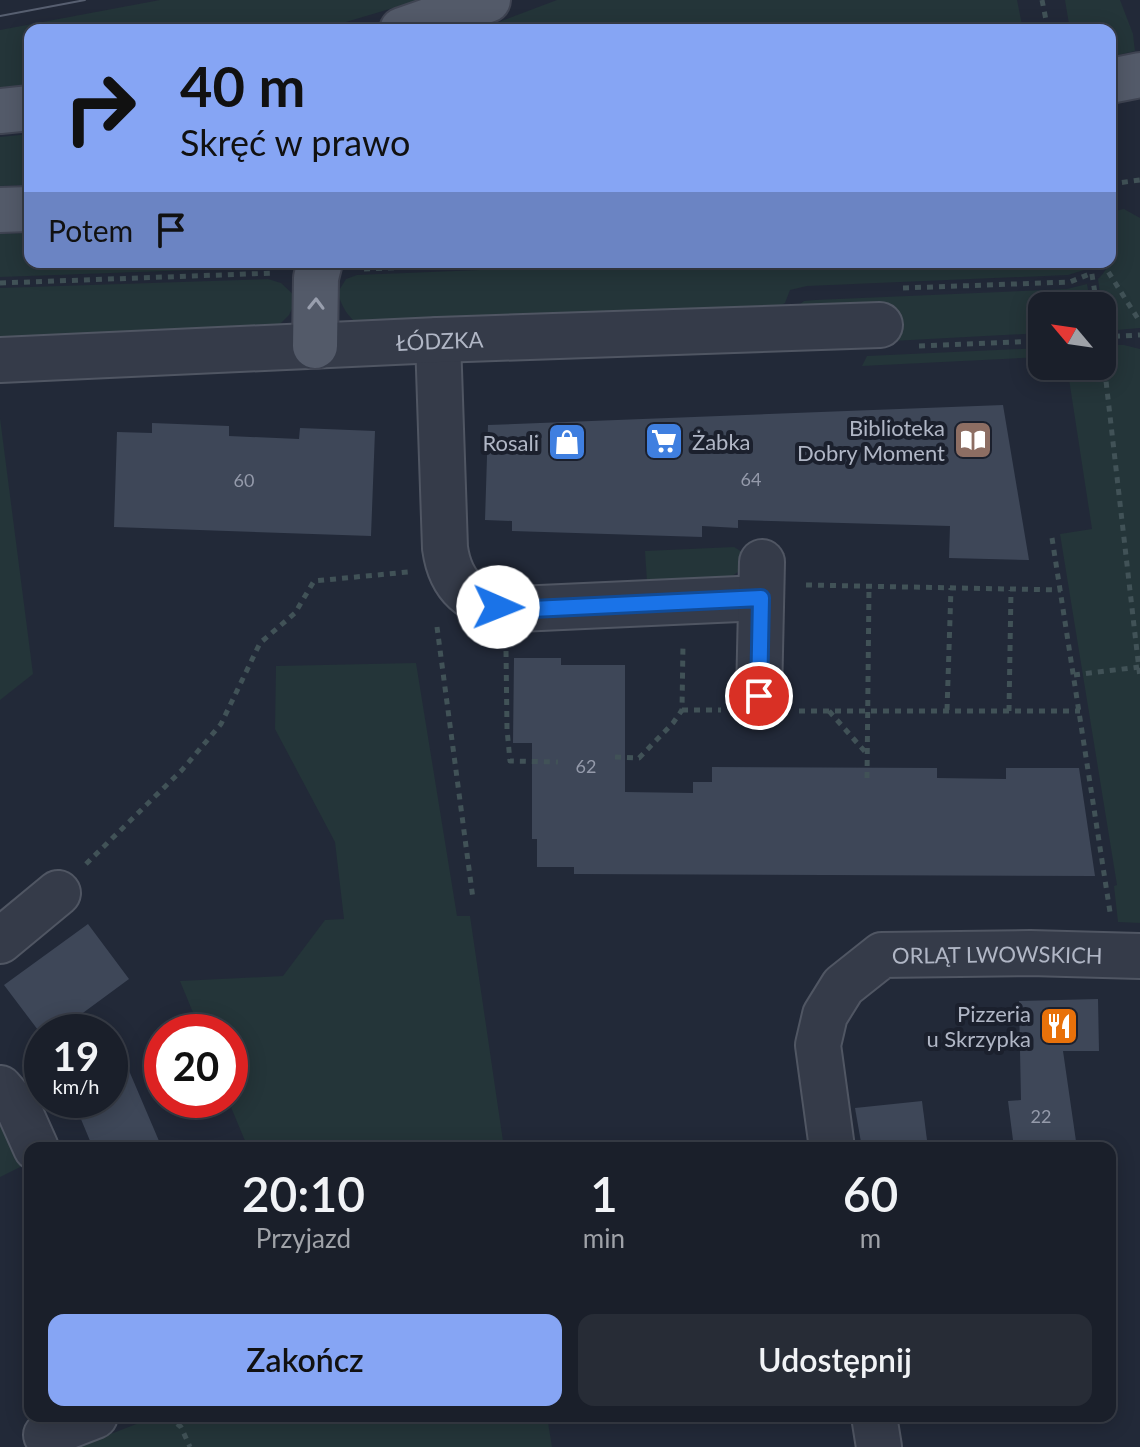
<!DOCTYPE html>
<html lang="pl">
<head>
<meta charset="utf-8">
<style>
	body { margin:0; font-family:Lato,sans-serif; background:#272c36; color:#f1f3f6; height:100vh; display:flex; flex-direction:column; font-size:30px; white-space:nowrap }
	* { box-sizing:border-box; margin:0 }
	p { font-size:26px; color:#9fa2a8 }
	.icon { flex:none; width:44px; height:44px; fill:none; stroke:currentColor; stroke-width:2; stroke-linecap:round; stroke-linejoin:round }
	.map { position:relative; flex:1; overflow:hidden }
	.sheet { position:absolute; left:24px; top:1142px; width:1092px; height:280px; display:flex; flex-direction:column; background:#1a1f2a; border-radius:16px; box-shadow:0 4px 20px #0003,0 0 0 2px #383d47 }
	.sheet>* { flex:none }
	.hud { position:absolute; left:24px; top:24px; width:1092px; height:244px; border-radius:16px; box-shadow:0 4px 20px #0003,0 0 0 2px #383d47; background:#86a5f4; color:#111; overflow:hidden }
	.needle { width:52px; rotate:299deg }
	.controls { position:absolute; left:1028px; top:292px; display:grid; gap:16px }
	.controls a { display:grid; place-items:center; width:88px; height:88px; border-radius:16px; background:#1a1f2a; box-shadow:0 4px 20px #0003,0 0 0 2px #383d47; font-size:40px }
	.speed { position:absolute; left:24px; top:1014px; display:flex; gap:16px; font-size:40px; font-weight:700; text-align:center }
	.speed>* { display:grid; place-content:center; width:104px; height:104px; border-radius:50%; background:#1a1f2a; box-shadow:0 4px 20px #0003,0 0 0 2px #383d47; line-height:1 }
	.speed small { font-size:20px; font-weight:400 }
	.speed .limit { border:12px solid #d22; background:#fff; color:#111 }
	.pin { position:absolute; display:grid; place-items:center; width:68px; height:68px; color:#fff; margin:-34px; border:4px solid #fff; border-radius:50%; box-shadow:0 2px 8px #0007 }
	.me { position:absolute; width:88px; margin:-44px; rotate:91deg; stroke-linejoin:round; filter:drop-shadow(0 0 6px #0008) }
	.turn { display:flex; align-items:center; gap:28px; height:168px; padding:0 24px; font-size:36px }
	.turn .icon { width:104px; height:104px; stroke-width:2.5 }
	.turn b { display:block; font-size:56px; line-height:68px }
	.then { display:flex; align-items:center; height:76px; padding:0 24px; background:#0003; gap:16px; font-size:30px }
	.eta { display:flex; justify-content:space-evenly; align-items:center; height:136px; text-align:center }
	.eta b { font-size:48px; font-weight:600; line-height:56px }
	.primary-button { display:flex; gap:16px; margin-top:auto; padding:16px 24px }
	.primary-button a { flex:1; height:92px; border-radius:16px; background:#86a5f4; color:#111; font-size:32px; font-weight:600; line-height:92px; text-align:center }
	.primary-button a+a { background:#272c36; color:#f1f3f6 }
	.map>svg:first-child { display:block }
</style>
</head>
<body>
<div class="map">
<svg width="1140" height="1447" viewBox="0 0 1140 1447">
	<rect width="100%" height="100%" fill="#222938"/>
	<g fill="#243539">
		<polygon points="160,0 420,0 319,30 30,30 30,85 0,88 0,30"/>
		<polygon points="557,0 1017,0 1023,30 478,30"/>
		<polygon points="1065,0 1120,0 1133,34 1135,51 1110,57 1110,30 1070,30"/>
		<polygon points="30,134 30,185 0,186 0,137"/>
		<path d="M1124,209l16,9v110l-35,3 -7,-52c19,-17 12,-43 12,-67z"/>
		<polygon points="30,233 30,262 302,262 301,266 0,277 0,234"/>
		<path d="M674,262h409l1,8 -16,5 -261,11 -17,4 -5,13 -6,3 -418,19c-12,-5 -21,-21 -23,-33l8,-13 11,-4z"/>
		<polygon points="268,279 281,283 297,298 289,315 276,328 0,341 0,288"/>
		<polygon points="1087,284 1091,306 1042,306 1042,333 892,341 890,306 797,307 804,301 815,300 1067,289"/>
		<polygon points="1102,345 1124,345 1140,349 1140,923 1118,922 1114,886 1117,885 1060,534 1092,529 1067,366 1102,366"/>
		<polygon points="1042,348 1042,357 862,366 867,356"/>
		<polygon points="0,418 33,674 0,700"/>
		<polygon points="734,547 747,555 742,569 728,579 647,582 645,551"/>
		<polygon points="416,663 457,916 470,916 504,1148 248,1148 228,1100 230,1032 201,1032 180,981 283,976 325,920 344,919 335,842 275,729 276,666"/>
		<polygon points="0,1122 9,1134 24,1165 0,1177"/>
		<polygon points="157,1416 547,1416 552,1447 77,1447"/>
	</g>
	<g fill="#3e4758">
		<polygon points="1003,405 1029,560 949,558 950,526 738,520 738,528 702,526 702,537 512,531 512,521 485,520 488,425"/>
		<polygon points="152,423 229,426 229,436 299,439 300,428 375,431 371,536 114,527 117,432 152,433"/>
		<polygon points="514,658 561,658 561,665 625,665 625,792 693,793 693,782 712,782 712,767 937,768 937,778 1006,779 1006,768 1079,768 1095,876 574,874 574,867 537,867 537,839 532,839 532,743 513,743"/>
		<polygon points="88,924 129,979 57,1032 42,1032 41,1034 4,985"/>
		<polygon points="1098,999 1099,1051 1063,1051 1077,1148 1014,1148 1008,1101 1021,1100 1019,1001"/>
		<polygon points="110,1026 162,1148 93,1148 73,1100 110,1100"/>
		<polygon points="922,1101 928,1148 862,1148 855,1108"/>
	</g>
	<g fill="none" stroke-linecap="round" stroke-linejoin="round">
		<g stroke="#505663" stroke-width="48">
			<g id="minor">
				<path d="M438,340l7,208c6,43 32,59 73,61l243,-11"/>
				<path id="s1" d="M0,360l438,-20 442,-15"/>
				<polyline points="759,696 762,562"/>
				<polyline points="0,941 58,893"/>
				<polyline points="0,1088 19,1110 36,1148"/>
				<path id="s2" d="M832,1148l-14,-103 7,-30 18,-29 39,-31 148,-2 110,3"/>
				<polyline points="874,1416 879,1447"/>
				<polyline points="46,1435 95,1416"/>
			</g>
		</g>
		<g stroke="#3f4452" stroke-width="48">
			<g id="major">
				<polyline points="402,30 488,0"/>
				<polyline points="1110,81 1140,75"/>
				<polyline points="0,111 30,108"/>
				<polyline points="0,210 30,209"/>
				<polyline points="315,346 316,278 320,262"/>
			</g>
		</g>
		<g stroke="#415257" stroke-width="5" stroke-dasharray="6 6" stroke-linecap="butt">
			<polyline points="1042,0 1048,30"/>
			<polyline points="1110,184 1140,180"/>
			<polyline points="1090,262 1097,306"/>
			<polyline points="1102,262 1140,322"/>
			<polyline points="364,269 546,262"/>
			<polyline points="0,283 275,273"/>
			<polyline points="903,288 1070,282 1092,273"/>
			<polyline points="1102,337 1140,335"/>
			<polyline points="919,346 1042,341"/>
			<polyline points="1102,346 1140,678"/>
			<polyline points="1052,538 1110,912"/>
			<polyline points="806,585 1061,590"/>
			<polyline points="437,627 473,899"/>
			<polyline points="506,651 507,729 510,761 558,762"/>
			<polyline points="1074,675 1139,667"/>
			<polyline points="682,710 721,710"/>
			<polyline points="947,710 951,588"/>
			<polyline points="799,711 1080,711"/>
			<polyline points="829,711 867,754"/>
			<polyline points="1009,711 1011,590"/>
			<polyline points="615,757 639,758 673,723 682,710 683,643"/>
			<polyline points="867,778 869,586"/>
			<polyline points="86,864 182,770 221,724 260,643 295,613 314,581 408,572"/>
			<polyline points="168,1416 181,1427 190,1447"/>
		</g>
		<use href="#minor" stroke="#353b49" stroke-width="44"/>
		<use href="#major" stroke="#535a69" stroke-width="44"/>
		<polyline stroke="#575f70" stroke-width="2" points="0,16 85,0"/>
	</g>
	<defs><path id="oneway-chevron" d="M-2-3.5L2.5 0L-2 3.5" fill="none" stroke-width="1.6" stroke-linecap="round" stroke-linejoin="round" transform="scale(2)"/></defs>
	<use stroke="#999fae" href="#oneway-chevron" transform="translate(316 304) rotate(-89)"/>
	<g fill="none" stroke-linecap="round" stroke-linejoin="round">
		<g stroke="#114b97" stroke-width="20">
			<polyline id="route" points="498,607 532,609 761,598 759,696"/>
		</g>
		<use href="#route" stroke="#1a73e8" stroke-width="14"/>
	</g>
	<defs>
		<g id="library-square" transform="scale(2)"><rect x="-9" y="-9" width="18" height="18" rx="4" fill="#8d6e63" stroke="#1b202d"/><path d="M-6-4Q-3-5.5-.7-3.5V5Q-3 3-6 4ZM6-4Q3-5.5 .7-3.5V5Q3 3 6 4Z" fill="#fff"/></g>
		<g id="supermarket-square" transform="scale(2)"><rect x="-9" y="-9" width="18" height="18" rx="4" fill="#3f7fe0" stroke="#1b202d"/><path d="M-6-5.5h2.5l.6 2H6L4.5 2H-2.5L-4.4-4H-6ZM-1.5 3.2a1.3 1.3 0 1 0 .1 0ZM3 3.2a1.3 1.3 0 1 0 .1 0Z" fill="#fff"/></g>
		<g id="shop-square" transform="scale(2)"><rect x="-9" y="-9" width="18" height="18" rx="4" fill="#3f7fe0" stroke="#1b202d"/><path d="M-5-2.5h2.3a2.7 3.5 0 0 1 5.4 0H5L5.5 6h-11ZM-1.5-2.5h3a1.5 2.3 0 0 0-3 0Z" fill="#fff"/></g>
		<g id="restaurant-square" transform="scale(2)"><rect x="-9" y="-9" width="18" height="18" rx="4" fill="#e8710a" stroke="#1b202d"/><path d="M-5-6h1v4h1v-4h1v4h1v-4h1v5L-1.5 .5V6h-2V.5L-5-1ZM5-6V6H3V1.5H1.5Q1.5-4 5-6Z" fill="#fff"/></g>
	</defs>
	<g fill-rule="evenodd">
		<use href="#library-square" x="973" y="440"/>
		<use href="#supermarket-square" x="664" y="441"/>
		<use href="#shop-square" x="567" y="442"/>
		<use href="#restaurant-square" x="1059" y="1026"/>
	</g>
	<g text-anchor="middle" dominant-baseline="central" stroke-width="8" stroke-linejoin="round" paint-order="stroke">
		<g font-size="18" fill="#949aaa">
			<text x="751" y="479">64</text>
			<text x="244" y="480">60</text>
			<text x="586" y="766">62</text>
			<text x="1041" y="1116">22</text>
		</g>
		<g font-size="22" fill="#b0b6c5" stroke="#1b202d">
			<text stroke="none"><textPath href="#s1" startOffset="440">ŁÓDZKA</textPath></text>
			<text stroke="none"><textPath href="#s2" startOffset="334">ORLĄT LWOWSKICH</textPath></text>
		</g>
		<g font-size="22" fill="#b0b6c5" stroke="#1b202d" text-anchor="end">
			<text x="945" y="427">Biblioteka<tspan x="945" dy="25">Dobry Moment</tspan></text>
			<text x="692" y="441" text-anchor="start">Żabka</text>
			<text x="539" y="442">Rosali</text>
			<text x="1031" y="1013">Pizzeria<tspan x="1031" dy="25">u Skrzypka</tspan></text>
		</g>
	</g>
</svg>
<div class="controls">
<a><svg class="needle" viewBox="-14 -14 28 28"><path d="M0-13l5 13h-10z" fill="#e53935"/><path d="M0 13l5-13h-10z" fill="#9fa2a8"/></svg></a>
</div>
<div class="speed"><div>19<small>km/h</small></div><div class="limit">20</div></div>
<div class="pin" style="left:759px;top:696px;background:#d93025"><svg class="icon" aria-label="arrive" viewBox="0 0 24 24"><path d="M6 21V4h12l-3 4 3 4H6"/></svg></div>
<svg class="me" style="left:498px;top:607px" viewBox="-20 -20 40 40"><circle r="19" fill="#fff"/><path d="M0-13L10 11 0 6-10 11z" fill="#1a73e8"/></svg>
<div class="hud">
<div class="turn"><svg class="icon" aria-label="right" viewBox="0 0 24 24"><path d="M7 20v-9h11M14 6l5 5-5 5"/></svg><div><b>40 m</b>Skręć w prawo</div></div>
<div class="then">Potem<svg class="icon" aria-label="arrive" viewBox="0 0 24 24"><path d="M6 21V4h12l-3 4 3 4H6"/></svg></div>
</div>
<section class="sheet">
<div class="eta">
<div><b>20:10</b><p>Przyjazd</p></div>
<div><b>1</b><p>min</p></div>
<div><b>60</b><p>m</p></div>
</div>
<div class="primary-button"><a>Zakończ</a><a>Udostępnij</a></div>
</section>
</div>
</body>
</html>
